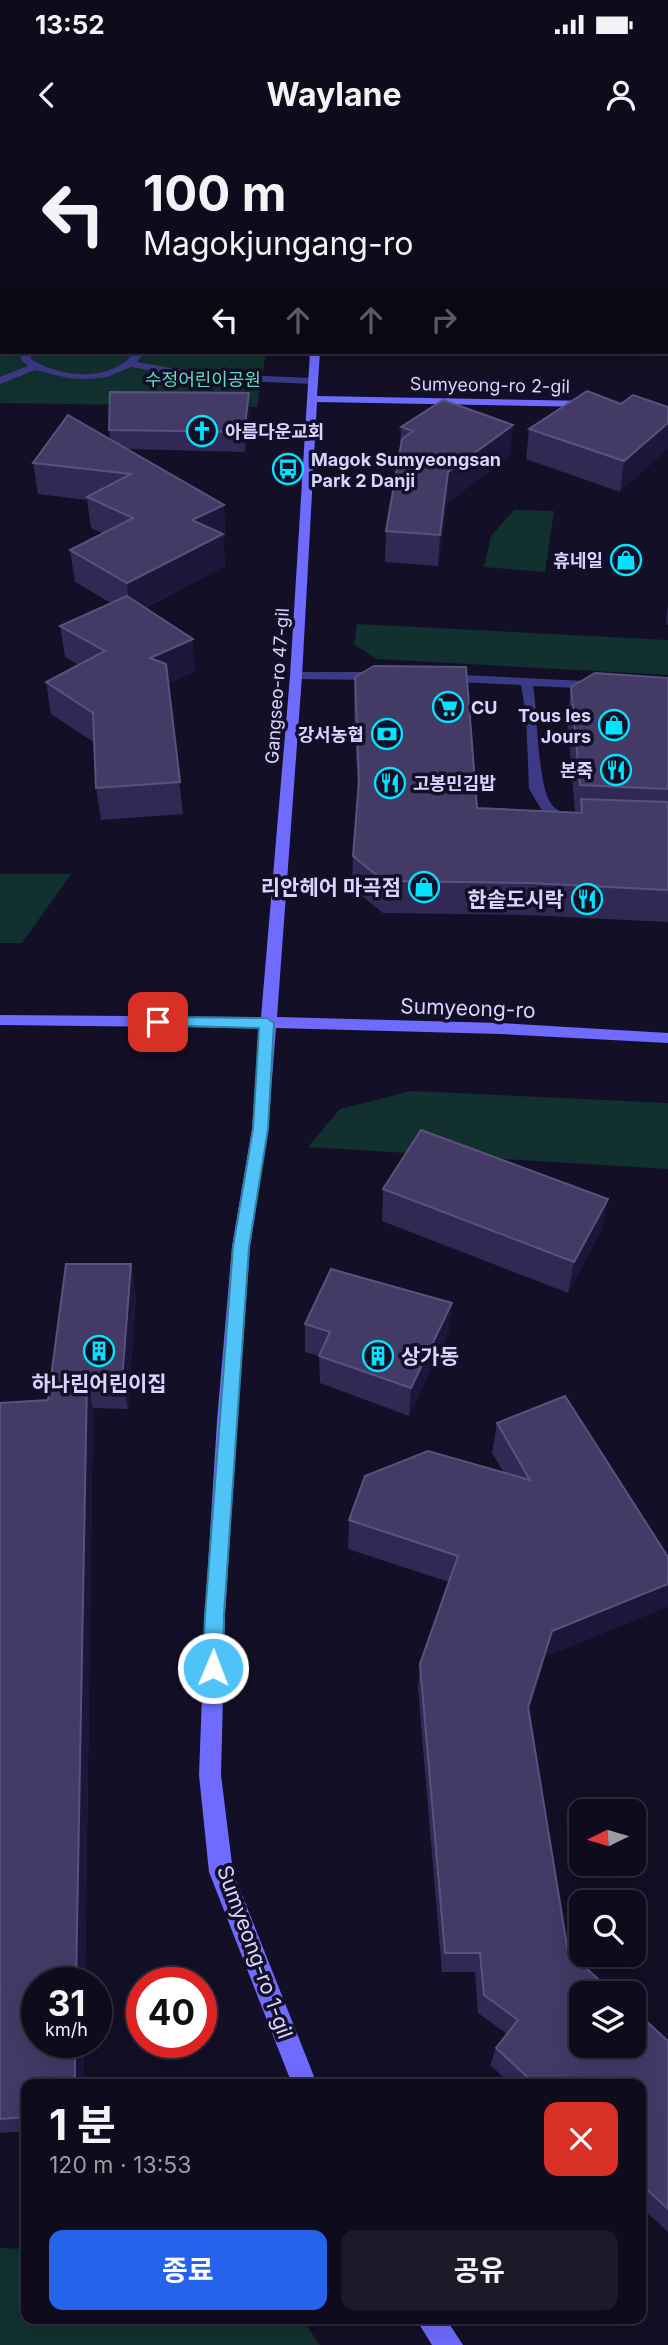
<!DOCTYPE html>
<html lang="ko">
<head>
<meta charset="utf-8">
<style>
	body { margin:0; font-family:Inter,"Noto Sans KR",sans-serif; background:#1c1929; color:#f1f3f6; height:100vh; display:flex; flex-direction:column; font-size:26px; white-space:nowrap }
	* { box-sizing:border-box; margin:0 }
	p { font-size:23px; color:#9b9ba3 }
	.icon { flex:none; width:38px; height:38px; fill:none; stroke:currentColor; stroke-width:2; stroke-linecap:round; stroke-linejoin:round }
	.map { position:relative; flex:1; overflow:hidden }
	.sheet { position:absolute; left:21px; top:1939px; width:625px; height:245px; display:flex; flex-direction:column; background:#0e0b1c; border-radius:14px; box-shadow:0 7px 28px #0002,0 0 0 2px #2e2b3b }
	.sheet>* { flex:none }
	.hud { position:absolute; left:0px; top:0px; width:668px; height:214px; box-shadow:0 7px 28px #0002,0 0 0 2px #2e2b3b; background:#0e0b1c; color:#f1f3f6; overflow:hidden }
	.needle { width:46px; rotate:265deg }
	.tools { position:absolute; left:569px; top:1659px; display:grid; gap:14px }
	.tools a { display:grid; place-items:center; width:77px; height:77px; border-radius:14px; background:#0e0b1c; box-shadow:0 7px 28px #0002,0 0 0 2px #2e2b3b; font-size:35px }
	.speed { position:absolute; left:21px; top:1827px; display:flex; gap:14px; font-size:35px; font-weight:700; text-align:center }
	.speed>* { display:grid; place-content:center; width:91px; height:91px; border-radius:50%; background:#0e0b1c; box-shadow:0 7px 28px #0002,0 0 0 2px #2e2b3b; line-height:1 }
	.speed small { font-size:18px; font-weight:400 }
	.speed .limit { border:10px solid #d22; background:#fff; color:#111 }
	.pin { position:absolute; display:grid; place-items:center; width:60px; height:60px; color:#fff; margin:-30px; border-radius:14px; box-shadow:0 4px 10px #0006 }
	.me { position:absolute; width:77px; margin:-38px; rotate:1deg; stroke-linejoin:round; filter:drop-shadow(0 0 5px #0008) }
	.turn { display:flex; align-items:center; gap:24px; height:147px; padding:0 28px; font-size:32px }
	.turn .icon { width:91px; height:91px; stroke-width:2.5 }
	.turn b { display:block; font-size:49px; line-height:60px }
	.lanes { display:flex; align-items:center; height:66px; padding:0 28px; background:#0003; justify-content:center; gap:35px; direction:ltr }
	.lanes .off { opacity:.35 }
	.round { display:grid; place-items:center; flex:none; width:74px; height:74px; border-radius:14px; background:#1c1929 }
	.headline { display:flex; align-items:center; justify-content:space-between; height:119px; padding:0 28px }
	h1 { font-size:42px; font-weight:700; line-height:52px }
	.primary-button { display:flex; gap:14px; margin-top:auto; padding:14px 28px }
	.primary-button a { flex:1; height:80px; border-radius:14px; background:#2563eb; color:#fff; font-size:28px; font-weight:700; line-height:80px; text-align:center }
	.primary-button a+a { background:#1c1929; color:#f1f3f6 }
	.status { display:flex; justify-content:space-between; align-items:center; height:49px; padding:0 35px; background:#0e0b1c; direction:ltr }
	.status svg { height:19px; fill:currentColor }
	header { display:flex; justify-content:space-between; align-items:center; height:91px; padding:0 28px; background:#0e0b1c; font-size:32px; font-weight:700 }
	.map>svg:first-child { display:block }
</style>
</head>
<body>
<div class="status"><b>13:52</b><svg viewBox="0 0 49 12"><path d="M0 12V9h3v3zM5 12V6h3v6zM10 12V3h3v9zM15 12V0h3v12zM26 1h20v11H26zM47 4h2v5h-2z"/></svg></div>
<header><svg class="icon" aria-label="back" viewBox="0 0 24 24"><path d="M15 5l-7 7 7 7"/></svg>Waylane<svg class="icon" aria-label="person" viewBox="0 0 24 24"><circle cx="12" cy="8" r="4"/><path d="M4 21q1-7 8-7t8 7"/></svg></header>
<div class="map">
<svg width="668" height="2205" viewBox="0 0 668 2205">
	<rect width="100%" height="100%" fill="#130f26"/>
	<g fill="#12302f">
		<polygon points="0,162 2,212 266,212 257,267 0,263"/>
		<polygon points="514,370 554,371 545,432 484,427 491,396"/>
		<polygon points="357,484 668,500 668,535 377,519 354,504"/>
		<polygon points="0,734 71,734 22,803 0,803"/>
		<polygon points="411,951 668,963 668,1029 308,1007 340,969"/>
		<polygon points="0,2108 26,2109 26,2179 302,2179 320,2205 0,2205"/>
	</g>
	<g fill="none" stroke-linecap="round" stroke-linejoin="round">
		<g fill="#3d3a85" fill-rule="evenodd">
			<path d="M20,212h10l1,7c28,19 82,24 103,-7h10l-7,10 61,11 114,5 5,3 -5,3 -114,-5 -67,-12 -24,10 -21,2 -18,-1 -33,-8 -35,14v-7l28,-11 -7,-6z"/>
			<polygon points="296,532 377,532 383,536 377,540 292,539 290,536"/>
			<path d="M443,534l162,8v6l-4,1 -68,-3c5,28 4,100 19,119 5,6 16,10 23,15v6h-10l-22,-14 -14,-23 -3,-75 -5,-29 -82,-4v-6z"/>
		</g>
		<g fill="#6f6bff" fill-rule="evenodd">
			<polygon points="310,212 320,212 317,256 591,261 596,264 591,267 317,262 302,536 277,877 501,883 668,893 668,903 501,894 276,888 268,989 250,1107 237,1281 225,1475 221,1635 233,1732 317,1944 292,1944 209,1732 199,1635 205,1475 217,1281 232,1107 252,989 260,888 0,885 0,875 261,877 290,536"/>
			<polygon points="416,2179 446,2179 463,2205 432,2205"/>
		</g>
	</g>
	<g fill="#312854">
		<polygon points="249,253 250,272 245,312 128,309 226,397 223,398 225,426 145,468 195,531 168,543 183,674 101,680 96,648 95,603 51,574 46,542 79,525 65,517 60,486 111,463 75,442 70,410 102,393 91,388 87,360 38,354 33,323 110,299 109,290"/>
		<polygon points="621,264 668,267 620,352 526,319 529,289"/>
		<polygon points="401,287 510,316 447,363 438,426 385,422 386,391 400,310"/>
		<polygon points="668,464 668,485 666,484"/>
		<polygon points="355,537 477,668 575,672 567,579 571,547 668,538 668,782 525,775 383,773 352,748 353,716 358,656 354,568"/>
		<polygon points="383,1049 608,1059 601,1091 568,1153 382,1081"/>
		<polygon points="136,1154 128,1269 93,1268 85,1843 37,1843 26,1944 26,1991 0,1993 0,1263 48,1260"/>
		<polygon points="305,1184 449,1191 409,1276 320,1243 319,1216 305,1212"/>
		<polygon points="565,1256 545,1517 529,1571 568,1812 668,1901 668,2092 640,2066 640,1944 511,1944 490,1925 496,1908 507,1894 478,1873 475,1832 442,1832 418,1549 420,1524 449,1442 348,1409 349,1380 504,1333 492,1313 497,1283"/>
	</g>
	<g fill="#1d163a">
		<rect x="667" y="37" width="1" height="22"/>
		<polygon points="2,108 2,132 0,133 0,109"/>
		<polygon points="249,253 250,272 245,312 244,292"/>
		<polygon points="668,283 668,309 620,352 624,321"/>
		<polygon points="513,285 510,316 447,363 438,426 440,395 448,332"/>
		<polygon points="224,365 226,397 223,398 225,426 130,475 127,443 192,380"/>
		<polygon points="193,499 195,531 153,549 150,518"/>
		<polygon points="608,1059 601,1091 568,1153 574,1122"/>
		<polygon points="131,1124 136,1154 128,1269 122,1240"/>
		<polygon points="452,1163 449,1191 409,1276 411,1248"/>
		<polygon points="87,1239 93,1268 85,1843 76,1843"/>
		<polygon points="668,1444 668,1467 545,1517 522,1592 528,1567 552,1491"/>
		<rect x="75" y="1902" width="9" height="42"/>
	</g>
	<g fill="#433a66" stroke="#5a527e" stroke-width="2">
		<polygon points="0,0 668,0 668,37 667,37 667,2 2,2 2,108 0,109"/>
		<polygon points="587,251 621,264 633,255 668,267 668,283 624,321 529,289"/>
		<polygon points="110,252 249,253 244,292 109,290"/>
		<polygon points="443,260 513,285 448,332 440,395 386,391 402,299 413,291 401,287"/>
		<polygon points="68,275 224,365 192,380 223,394 127,443 70,410 133,378 87,357 131,334 33,323"/>
		<polygon points="127,456 193,499 150,518 166,524 180,642 96,648 93,573 46,542 105,511 60,486"/>
		<polygon points="374,526 466,527 477,668 582,673 581,659 668,662 668,750 529,743 384,741 353,716 359,641 355,537"/>
		<polygon points="595,533 668,538 668,649 580,645 571,547"/>
		<polygon points="421,990 608,1059 574,1122 383,1049"/>
		<polygon points="66,1124 131,1124 122,1240 87,1239 76,1843 37,1843 37,1902 75,1902 75,1944 26,1944 26,1977 0,1979 0,1263 48,1260"/>
		<polygon points="331,1129 452,1163 411,1248 319,1216 330,1192 305,1184"/>
		<polygon points="565,1256 668,1417 668,1444 552,1491 528,1567 568,1812 614,1853 581,1853 581,1906 634,1906 634,1870 668,1901 668,2069 640,2043 640,1944 535,1944 496,1908 518,1880 484,1855 480,1813 445,1813 420,1524 458,1416 349,1380 365,1336 428,1311 530,1340 497,1283"/>
	</g>
	<polygon fill="#4fc3f7" stroke="#337fa1" stroke-width="2" points="158,877 267,878 274,883 268,989 249,1107 224,1475 223,1528 220,1535 213,1537 206,1535 203,1528 205,1475 233,1107 253,989 259,888 153,885 151,882"/>
	<defs>
		<g id="church-ring" transform="scale(1.575)"><circle r="9.5" fill="#130f26" stroke="#00e5ff" stroke-width="1.5"/><path d="M-1.2-6h2.4v3.5h3.3v2.4h-3.3V6h-2.4V-.1h-3.3v-2.4h3.3Z" fill="#00e5ff"/></g>
		<g id="bus-ring" transform="scale(1.575)"><circle r="9.5" fill="#130f26" stroke="#00e5ff" stroke-width="1.5"/><path d="M-5-6H5V4H4V6H2V4H-2V6H-4V4H-5ZM-3.5-4V0h7V-4ZM-3.5 1.2v1.5H-2V1.2ZM2 1.2v1.5H3.5V1.2Z" fill="#00e5ff"/></g>
		<g id="shop-ring" transform="scale(1.575)"><circle r="9.5" fill="#130f26" stroke="#00e5ff" stroke-width="1.5"/><path d="M-5-2.5h2.3a2.7 3.5 0 0 1 5.4 0H5L5.5 6h-11ZM-1.5-2.5h3a1.5 2.3 0 0 0-3 0Z" fill="#00e5ff"/></g>
		<g id="supermarket-ring" transform="scale(1.575)"><circle r="9.5" fill="#130f26" stroke="#00e5ff" stroke-width="1.5"/><path d="M-6-5.5h2.5l.6 2H6L4.5 2H-2.5L-4.4-4H-6ZM-1.5 3.2a1.3 1.3 0 1 0 .1 0ZM3 3.2a1.3 1.3 0 1 0 .1 0Z" fill="#00e5ff"/></g>
		<g id="bank-ring" transform="scale(1.575)"><circle r="9.5" fill="#130f26" stroke="#00e5ff" stroke-width="1.5"/><path d="M-6-4H6V4H-6ZM0-2.3a2.3 2.3 0 1 0 0 4.6a2.3 2.3 0 1 0 0-4.6Z" fill="#00e5ff"/></g>
		<g id="restaurant-ring" transform="scale(1.575)"><circle r="9.5" fill="#130f26" stroke="#00e5ff" stroke-width="1.5"/><path d="M-5-6h1v4h1v-4h1v4h1v-4h1v5L-1.5 .5V6h-2V.5L-5-1ZM5-6V6H3V1.5H1.5Q1.5-4 5-6Z" fill="#00e5ff"/></g>
		<g id="building-ring" transform="scale(1.575)"><circle r="9.5" fill="#130f26" stroke="#00e5ff" stroke-width="1.5"/><path d="M-4-6H4V6H1V3H-1V6H-4ZM-2.5-4.3h1.7v1.8h-1.7ZM.8-4.3h1.7v1.8H.8ZM-2.5-1h1.7V.8h-1.7ZM.8-1h1.7V.8H.8Z" fill="#00e5ff"/></g>
	</defs>
	<g fill-rule="evenodd">
		<use href="#church-ring" x="202" y="291"/>
		<use href="#bus-ring" x="288" y="329"/>
		<use href="#shop-ring" x="626" y="420"/>
		<use href="#supermarket-ring" x="448" y="567"/>
		<use href="#shop-ring" x="614" y="585"/>
		<use href="#bank-ring" x="387" y="594"/>
		<use href="#restaurant-ring" x="616" y="630"/>
		<use href="#restaurant-ring" x="390" y="643"/>
		<use href="#shop-ring" x="424" y="747"/>
		<use href="#restaurant-ring" x="587" y="759"/>
		<use href="#building-ring" x="99" y="1211"/>
		<use href="#building-ring" x="378" y="1216"/>
	</g>
	<g text-anchor="middle" dominant-baseline="central" stroke-width="7" stroke-linejoin="round" paint-order="stroke">
		<g font-size="18" fill="#5fe0c0" stroke="#130f26">
			<text x="203" y="239">수정어린이공원</text>
		</g>
		<g font-size="18" fill="#d9d4ff" stroke="#130f26">
			<text transform="translate(490 245) rotate(1)">Sumyeong-ro 2-gil</text>
			<text transform="translate(277 546) rotate(-86)">Gangseo-ro 47-gil</text>
		</g>
		<g font-size="18" font-weight="bold" fill="#d9d4ff" stroke="#130f26" text-anchor="start">
			<text x="225" y="291">아름다운교회</text>
			<text x="311" y="319">Magok Sumyeongsan<tspan x="311" dy="21">Park 2 Danji</tspan></text>
			<text x="603" y="420" text-anchor="end">휴네일</text>
			<text x="471" y="567">CU</text>
			<text x="591" y="575" text-anchor="end">Tous les<tspan x="591" dy="21">Jours</tspan></text>
			<text x="364" y="594" text-anchor="end">강서농협</text>
			<text x="593" y="630" text-anchor="end">본죽</text>
			<text x="413" y="643">고봉민김밥</text>
		</g>
		<g font-size="21" font-weight="bold" fill="#d9d4ff" stroke="#130f26" text-anchor="end">
			<text x="401" y="747">리안헤어 마곡점</text>
			<text x="564" y="759">한솥도시락</text>
			<text x="401" y="1216" text-anchor="start">상가동</text>
			<text x="99" y="1243" text-anchor="middle">하나린어린이집</text>
		</g>
		<g font-size="21" fill="#d9d4ff" stroke="#130f26">
			<text transform="translate(468 868) rotate(2)">Sumyeong-ro</text>
			<text transform="translate(255 1812) rotate(70)">Sumyeong-ro 1-gil</text>
		</g>
	</g>
</svg>
<div class="tools">
<a><svg class="needle" viewBox="-14 -14 28 28"><path d="M0-13l5 13h-10z" fill="#e53935"/><path d="M0 13l5-13h-10z" fill="#9b9ba3"/></svg></a>
<a><svg class="icon" aria-label="search" viewBox="0 0 24 24"><circle cx="10" cy="10" r="6"/><path d="M15 15l6 6"/></svg></a>
<a><svg class="icon" aria-label="layers" viewBox="0 0 24 24"><path d="M12 4l9 5-9 5-9-5zM3 14l9 5 9-5"/></svg></a>
</div>
<div class="speed"><div>31<small>km/h</small></div><div class="limit">40</div></div>
<div class="pin" style="left:158px;top:882px;background:#d93025"><svg class="icon" aria-label="arrive" viewBox="0 0 24 24"><path d="M6 21V4h12l-3 4 3 4H6"/></svg></div>
<svg class="me" style="left:213px;top:1528px" viewBox="-20 -20 40 40"><circle r="17" fill="#4fc3f7" stroke="#fff" stroke-width="3"/><path d="M0-11L8 9 0 5-8 9z" fill="#fff"/></svg>
<div class="hud">
<div class="turn"><svg class="icon" aria-label="left" viewBox="0 0 24 24"><path d="M17 20v-9H6M10 6l-5 5 5 5"/></svg><div><b>100 m</b>Magokjungang-ro</div></div>
<div class="lanes"><svg class="icon" aria-label="left" viewBox="0 0 24 24"><path d="M17 20v-9H6M10 6l-5 5 5 5"/></svg><svg class="icon off" aria-label="ahead" viewBox="0 0 24 24"><path d="M12 20V5M6 11l6-6 6 6"/></svg><svg class="icon off" aria-label="ahead" viewBox="0 0 24 24"><path d="M12 20V5M6 11l6-6 6 6"/></svg><svg class="icon off" aria-label="right" viewBox="0 0 24 24"><path d="M7 20v-9h11M14 6l5 5-5 5"/></svg></div>
</div>
<section class="sheet">
<div class="headline"><div><h1>1 분</h1><p>120 m · 13:53</p></div><a class="round" style="background:#d93025;color:#fff"><svg class="icon" aria-label="close" viewBox="0 0 24 24"><path d="M6 6l12 12M18 6L6 18"/></svg></a></div>
<div class="primary-button"><a>종료</a><a>공유</a></div>
</section>
</div>
</body>
</html>
